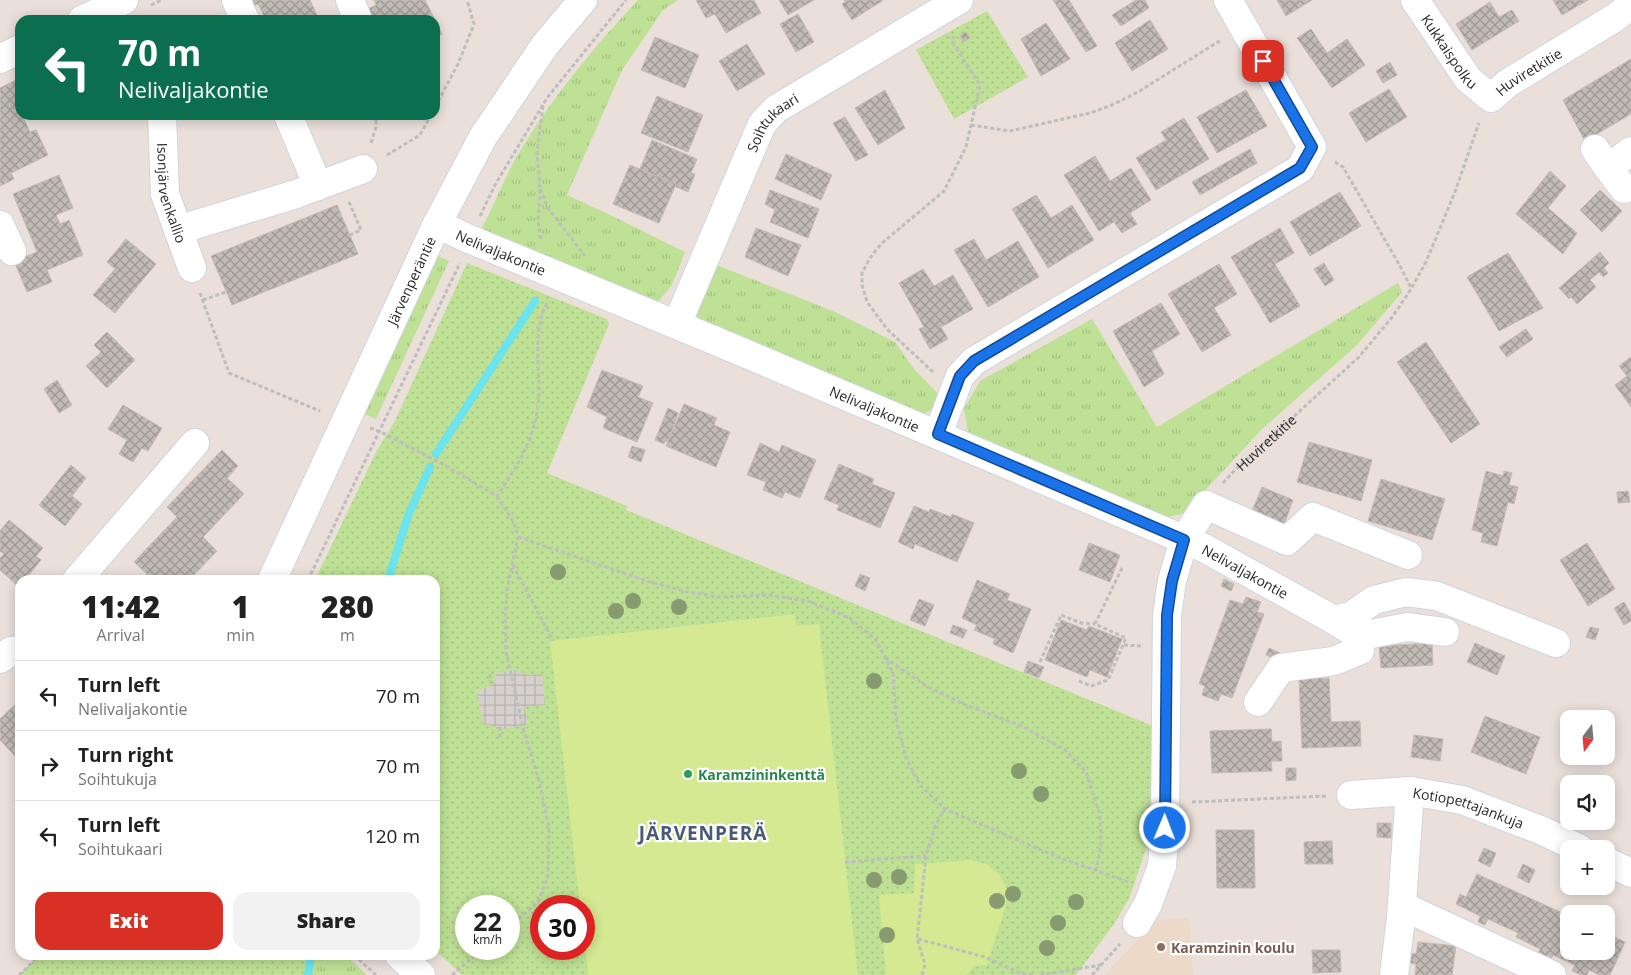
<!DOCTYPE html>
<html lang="en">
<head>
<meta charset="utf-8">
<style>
	body { margin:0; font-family:"Open Sans",sans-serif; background:#f2f2f2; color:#222; height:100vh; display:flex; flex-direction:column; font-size:19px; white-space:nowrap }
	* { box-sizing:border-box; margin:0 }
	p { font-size:16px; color:#767676 }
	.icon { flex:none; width:28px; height:28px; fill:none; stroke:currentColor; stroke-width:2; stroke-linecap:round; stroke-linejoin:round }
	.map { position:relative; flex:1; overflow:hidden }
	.details { position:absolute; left:15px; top:575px; width:425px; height:385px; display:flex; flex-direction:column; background:#fff; border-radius:15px; box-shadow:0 2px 12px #0003 }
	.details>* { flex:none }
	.hud { position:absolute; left:15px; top:15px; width:425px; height:105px; border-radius:15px; box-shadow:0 2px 12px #0003; background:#0b6e4f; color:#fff; overflow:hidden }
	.needle { width:32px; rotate:196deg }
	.buttons { position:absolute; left:1560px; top:710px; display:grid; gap:10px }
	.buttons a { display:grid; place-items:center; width:55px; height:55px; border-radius:10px; background:#fff; box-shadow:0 2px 12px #0003; font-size:25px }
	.speed { position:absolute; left:455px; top:895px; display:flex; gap:10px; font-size:25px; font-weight:700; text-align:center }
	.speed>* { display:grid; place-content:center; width:65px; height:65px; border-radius:50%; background:#fff; box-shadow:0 2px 12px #0003; line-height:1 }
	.speed small { font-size:12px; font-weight:400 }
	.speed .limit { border:8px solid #d22; background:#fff; color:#111 }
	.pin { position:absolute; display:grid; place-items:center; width:42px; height:42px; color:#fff; margin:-21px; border-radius:10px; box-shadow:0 2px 8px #0006 }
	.me { position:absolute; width:55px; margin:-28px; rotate:1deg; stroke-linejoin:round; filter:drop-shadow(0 0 4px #0008) }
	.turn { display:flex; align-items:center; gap:18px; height:105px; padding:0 20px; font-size:22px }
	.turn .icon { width:65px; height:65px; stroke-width:2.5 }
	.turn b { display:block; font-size:35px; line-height:42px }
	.eta { display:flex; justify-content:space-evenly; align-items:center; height:85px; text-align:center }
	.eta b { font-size:30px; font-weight:800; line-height:35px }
	.button { display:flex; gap:10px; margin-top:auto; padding:10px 20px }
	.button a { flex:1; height:58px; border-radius:15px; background:#d93025; color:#fff; font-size:20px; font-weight:800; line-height:58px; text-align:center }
	.button a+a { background:#f2f2f2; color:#222 }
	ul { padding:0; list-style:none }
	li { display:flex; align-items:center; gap:15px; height:70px; padding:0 20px; border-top:1px solid #e0e0e0 }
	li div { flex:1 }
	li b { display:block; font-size:19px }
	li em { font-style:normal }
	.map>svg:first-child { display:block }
</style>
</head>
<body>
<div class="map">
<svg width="1631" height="975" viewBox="0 0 1631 975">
	<defs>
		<pattern id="grass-tufts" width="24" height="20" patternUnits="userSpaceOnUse" patternTransform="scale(1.25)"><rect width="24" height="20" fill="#bee195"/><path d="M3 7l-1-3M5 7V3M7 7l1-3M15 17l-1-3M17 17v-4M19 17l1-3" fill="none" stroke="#a3c180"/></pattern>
		<pattern id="park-dots" width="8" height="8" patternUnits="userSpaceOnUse" patternTransform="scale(1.25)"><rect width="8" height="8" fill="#bee195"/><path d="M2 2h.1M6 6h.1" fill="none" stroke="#a3c180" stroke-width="1.8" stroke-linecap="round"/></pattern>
		<pattern id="plaza-grid" width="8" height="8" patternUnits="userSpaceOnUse" patternTransform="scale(1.25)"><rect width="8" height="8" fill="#d6d1cc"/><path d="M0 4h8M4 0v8" fill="none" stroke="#b8b3af"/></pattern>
		<pattern id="building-cross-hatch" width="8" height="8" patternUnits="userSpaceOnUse" patternTransform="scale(1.25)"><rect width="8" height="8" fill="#c2bbb5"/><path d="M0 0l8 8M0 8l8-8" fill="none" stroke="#9e9893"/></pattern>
	</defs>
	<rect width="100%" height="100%" fill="#eadfd9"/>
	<polygon fill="#ecd9c8" points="1189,918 1193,975 1105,975 1156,920"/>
	<g fill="url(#grass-tufts)">
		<path d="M638,0h40l-15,10 -41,60 -55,125 41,19 77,38 -13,33 -15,18 -164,-67 -11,-8c12,-23 22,-49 35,-72 34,-57 76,-108 121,-156z"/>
		<polygon points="438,256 449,261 376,419 365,414"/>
		<polygon points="714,264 835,312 895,342 914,369 941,397 932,410 918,416 700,320 695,312"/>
		<polygon points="1398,283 1402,292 1357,345 1261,430 1184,513 1169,517 969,438 964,409 980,381 1092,319 1157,427"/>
		<polygon points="311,955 346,955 367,975 308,975"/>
	</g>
	<g fill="url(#park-dots)" fill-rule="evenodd">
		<polygon points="987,11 1028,77 954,119 916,50"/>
		<path d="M467,263l140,56 2,5 -62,149 80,33 -1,4 527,216 1,63 -7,57 -18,53 -15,25 -38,51h-614l-27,-25v-370h-120l61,-128 19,-31zM466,906h43v43h-43zM541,906h43v43h-43z"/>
		<polygon points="40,955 311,955 308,975 19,975"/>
	</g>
	<g fill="#d4e991">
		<polygon points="795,614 796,626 819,624 858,975 588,975 584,935 584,906 580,906 550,641"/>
		<polygon points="971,860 987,864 999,875 1007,888 1006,905 987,965 975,966 966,975 886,975 879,895 914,893 915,864"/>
	</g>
	<polygon fill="url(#plaza-grid)" points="517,670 527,675 542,674 545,705 524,707 529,724 506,729 483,724 477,691 496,683 496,673"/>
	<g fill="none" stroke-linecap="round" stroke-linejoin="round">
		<g stroke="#6be4ed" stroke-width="8">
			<polyline points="436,454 535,301"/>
			<polyline points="388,580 408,516 430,467"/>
			<polyline points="308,975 311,955"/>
		</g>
	</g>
	<g fill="url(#building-cross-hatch)" stroke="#c5bbb3">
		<polygon points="244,0 310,0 319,20 266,20 258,4 248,8"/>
		<polygon points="374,0 425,0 442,34 435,38 435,20 381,20 378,14 367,20 362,12 376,5"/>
		<polygon points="696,0 754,0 761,13 726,33 715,14 706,18"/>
		<polygon points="779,0 814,0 788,15"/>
		<polygon points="844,0 882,0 882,1 852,20 842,4 845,2"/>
		<polygon points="1053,0 1069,0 1097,46 1086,52"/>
		<polygon points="1136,0 1145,0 1149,8 1121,26 1112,15"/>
		<polygon points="1277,0 1312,0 1286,16"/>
		<polygon points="1553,0 1588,0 1562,15"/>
		<polygon points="1490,2 1499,17 1512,10 1519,21 1472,50 1456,24"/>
		<polygon points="798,14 814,42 796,52 780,24"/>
		<polygon points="1150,20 1168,49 1132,71 1115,43"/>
		<polygon points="1046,23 1070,59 1041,76 1021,39"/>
		<polygon points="1311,29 1327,53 1347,39 1365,65 1332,88 1297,38"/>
		<polygon points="966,32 970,38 963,42 960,35"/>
		<polygon points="655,37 699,55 685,88 641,70"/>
		<polygon points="747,44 765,74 737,91 719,61"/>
		<polygon points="1631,59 1631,114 1585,141 1563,100"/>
		<polygon points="1390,62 1397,75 1383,83 1376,71"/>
		<polygon points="20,78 20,115 26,115 23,117 30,132 36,130 48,155 11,173 14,179 0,186 0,88"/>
		<polygon points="1389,89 1407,117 1366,142 1349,113"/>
		<polygon points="885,90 905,128 878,145 855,108"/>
		<polygon points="1246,90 1267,126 1217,153 1197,117"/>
		<polygon points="657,96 703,115 688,152 641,133"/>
		<polygon points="845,117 868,155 856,161 833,123"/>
		<polygon points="1184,118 1209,159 1156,190 1136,158 1166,140 1161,132"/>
		<polygon points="652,140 697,159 691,173 695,174 688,192 674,186 676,184 640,169"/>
		<polygon points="1250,149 1257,163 1200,195 1192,182"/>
		<polygon points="786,154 832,175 821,200 775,179"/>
		<polygon points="1095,156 1110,181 1131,168 1151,200 1130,213 1137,224 1122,233 1114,222 1099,231 1064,175"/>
		<polygon points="630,165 676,184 659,223 613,204"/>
		<polygon points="1550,171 1566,186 1548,208 1577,233 1563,254 1516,214"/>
		<polygon points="59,175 73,208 56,215 60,224 69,220 83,255 47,270 52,282 27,292 14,261 37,252 13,194"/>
		<polygon points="770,190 819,209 808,238 770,222 775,210 765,204"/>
		<polygon points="1600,190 1622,211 1602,232 1580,210"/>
		<polygon points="1340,192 1361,226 1310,256 1290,222"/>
		<polygon points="1036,195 1051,218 1072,205 1094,240 1048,268 1012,209"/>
		<polygon points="337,205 358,254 232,305 211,256"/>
		<polygon points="756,228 801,245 788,276 745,257"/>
		<polygon points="1280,228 1294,253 1275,264 1300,306 1270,323 1231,257"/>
		<polygon points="126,239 156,264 115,313 93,295 115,269 107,262"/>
		<polygon points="974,239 986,260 1018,241 1039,277 988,307 954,250"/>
		<polygon points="1600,252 1609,263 1604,268 1608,273 1603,277 1599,272 1590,280 1596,287 1577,304 1571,297 1569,299 1559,288"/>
		<polygon points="1508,253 1543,308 1499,331 1467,277"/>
		<polygon points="1324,263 1334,280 1325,286 1314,269"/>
		<polygon points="1219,264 1237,294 1214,308 1231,335 1202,352 1168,294"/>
		<polygon points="923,269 934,286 953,275 973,309 941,327 948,339 930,349 919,329 924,327 899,283"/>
		<polygon points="1161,303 1180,334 1152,351 1164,374 1144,387 1113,331"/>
		<polygon points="1526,329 1533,339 1507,357 1499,347"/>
		<polygon points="107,332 135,360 107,388 86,366 101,352 94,345"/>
		<polygon points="1426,342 1480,424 1451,443 1397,362"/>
		<polygon points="1631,357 1631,407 1615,385 1627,376 1619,366"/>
		<polygon points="602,370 643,386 638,397 653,403 637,442 603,428 607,417 587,407"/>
		<polygon points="57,380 72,405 59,413 44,389"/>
		<polygon points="684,404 717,418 714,425 730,432 716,467 666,446"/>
		<polygon points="123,405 162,428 148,451 142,448 133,462 119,454 127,440 108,429"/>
		<polygon points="668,408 678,413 668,442 665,441 664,444 655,440"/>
		<polygon points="1309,442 1372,460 1361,501 1297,482"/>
		<polygon points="760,443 779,452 782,445 816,460 800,498 785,492 782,498 763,490 766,482 747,475"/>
		<polygon points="632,446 645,450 641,462 628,457"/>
		<polygon points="222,450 238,466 227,478 244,494 203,537 217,551 189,580 142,580 147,574 134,562 177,517 167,507"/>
		<polygon points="839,464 874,479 872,484 895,493 880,528 837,510 839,505 824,499"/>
		<polygon points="71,465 86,478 72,496 82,504 65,526 39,505"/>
		<polygon points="1486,471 1503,476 1504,471 1512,473 1509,485 1518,487 1514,504 1508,502 1497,546 1481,542 1483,533 1472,530"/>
		<polygon points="1381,479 1445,499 1432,540 1368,521"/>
		<polygon points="1262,487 1293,500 1284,525 1252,511"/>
		<polygon points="1628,491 1630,502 1618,503 1617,492"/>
		<polygon points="914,506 929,512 930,509 951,517 952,514 974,523 957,562 915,544 913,549 898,542"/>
		<polygon points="9,520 43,548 36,556 41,560 25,580 20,580 19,587 0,570 0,558 4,554 0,551 0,531"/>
		<polygon points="1089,543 1120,555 1110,582 1079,570"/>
		<polygon points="1587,543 1615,589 1588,606 1560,560"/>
		<polygon points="860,574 870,578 865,591 855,586"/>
		<polygon points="1224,579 1234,584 1231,591 1221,586"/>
		<polygon points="977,580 1010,594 1007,600 1031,609 1013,653 993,644 995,639 974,630 977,625 962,618"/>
		<polygon points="1246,597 1261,602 1257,612 1264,614 1232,698 1221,694 1218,701 1202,695 1205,686 1199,684 1230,600 1243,604"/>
		<polygon points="919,599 934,605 925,626 910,620"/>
		<polygon points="1624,602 1631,614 1631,621 1624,625 1614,608"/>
		<polygon points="1061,620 1087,630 1089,626 1122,639 1107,677 1090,670 1087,677 1045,660"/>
		<polygon points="953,625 967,630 963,638 950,633"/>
		<polygon points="1590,627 1599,629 1595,640 1586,637"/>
		<polygon points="1432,643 1433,665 1381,668 1379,646"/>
		<polygon points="1475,643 1505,656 1497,675 1467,662"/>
		<polygon points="1269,648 1280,653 1277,660 1266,655"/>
		<polygon points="1028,661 1044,667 1039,678 1024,672"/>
		<polygon points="1329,678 1331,722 1360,721 1361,746 1302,748 1299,679"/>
		<polygon points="20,700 20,759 19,760 0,740 0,719"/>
		<polygon points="1485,716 1540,737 1526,774 1471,752"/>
		<polygon points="1271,729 1272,742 1281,741 1282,761 1271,761 1272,771 1212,773 1210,731"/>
		<polygon points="1414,735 1443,739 1440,761 1411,757"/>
		<polygon points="1286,768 1296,768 1296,780 1286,781"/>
		<polygon points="1377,823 1391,823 1391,838 1377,837"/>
		<polygon points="1216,830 1254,830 1255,888 1217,888"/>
		<polygon points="1332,841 1333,864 1305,864 1304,842"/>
		<polygon points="1484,848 1496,853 1490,867 1478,861"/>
		<polygon points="1523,864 1535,870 1529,883 1517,877"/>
		<polygon points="1477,874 1569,916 1569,951 1606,951 1606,933 1625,942 1610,975 1599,975 1589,970 1587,975 1581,975 1572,971 1575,965 1553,955 1550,962 1537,956 1540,949 1516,937 1518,933 1488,919 1485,925 1478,922 1480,916 1456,904 1460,894 1466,897"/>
		<polygon points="1418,942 1456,946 1452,975 1415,975 1416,964 1408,963 1409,953 1416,954"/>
		<polygon points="1312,950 1340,950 1341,972 1313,973"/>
	</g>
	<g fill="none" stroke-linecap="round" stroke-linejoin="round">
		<g stroke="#ced5e1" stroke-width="30">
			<g id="minor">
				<polyline points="236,0 245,20"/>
				<polyline points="350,0 358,20"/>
				<path id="s2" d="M1415,0l53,79 23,19 17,-15 108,-66 15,-12"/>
				<polyline points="82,20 124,0"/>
				<polyline points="0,59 20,49"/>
				<path id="s3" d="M162,115l3,79 27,74"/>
				<polyline points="288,115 318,186"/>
				<polyline points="1595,149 1608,168"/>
				<polyline points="1624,189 1608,168 1631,151"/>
				<path id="s4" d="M437,224l32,15 254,105 481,204 130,72 17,-4 23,-16 32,-8 31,4 119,47"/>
				<polyline points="0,225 12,251"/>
				<polyline points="178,230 296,194 363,169"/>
				<path id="s5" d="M677,324l85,-200 14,-15 183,-109"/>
				<polyline points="938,434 960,376 974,361 1300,169 1312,147 1228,0"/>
				<polyline points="77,580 195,443"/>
				<path id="s6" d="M272,580l165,-356 46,-87 62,-92 38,-45"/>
				<polyline points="1360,636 1408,627 1445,632"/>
				<polyline points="0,659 11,651 20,650"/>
				<polyline points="1258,702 1281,668 1334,661 1360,650 1360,636 1334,620"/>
				<path id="s7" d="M1351,795l59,-4 52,9 81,31 37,18"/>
				<polyline points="1606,861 1631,873"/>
				<polyline points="1402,906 1552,975"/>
				<polyline points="1137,923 1148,904 1162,866 1165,828 1167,615 1172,581 1184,540 1206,505 1287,541 1313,517 1408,555"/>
				<polyline points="399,955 421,975"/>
				<polyline points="1394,975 1401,918 1410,791"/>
			</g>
		</g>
		<g stroke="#bebebe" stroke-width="3" stroke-dasharray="4 2.5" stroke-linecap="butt">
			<polyline points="151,5 162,0"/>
			<polyline points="435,107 458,64 474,24 467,0"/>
			<polyline points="971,125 1010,131 1090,113 1112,105 1138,92 1221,40"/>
			<polyline points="371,143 376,127 376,115"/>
			<polyline points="387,155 420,135 431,115"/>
			<polyline points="1335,162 1343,167 1400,266 1411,288"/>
			<polyline points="540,189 548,208 585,256"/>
			<polyline points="349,202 361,230 350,235"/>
			<polyline points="480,216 495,185 547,98 626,0"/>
			<polyline points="541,239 538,222 540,189 537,152 543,105"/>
			<polyline points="200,293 229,373 320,411"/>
			<polyline points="203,300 226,292"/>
			<polyline points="933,372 888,330 867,302 862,285 862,273 870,258 881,244 944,191 966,147 980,85 954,45 953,36"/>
			<path d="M370,428l9,3 67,35 51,30c20,-30 36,-53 41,-90 4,-36 -8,-71 10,-105"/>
			<path id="s1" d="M1223,483l11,-12 125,-114 34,-41 18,-27 15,-27 29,-70 24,-69"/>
			<polyline points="497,496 514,523 518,537 507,590 505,618 506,652 524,732 539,780 549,829 548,876 538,902 509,927"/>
			<polyline points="518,537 650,582 688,592 718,597 769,595 808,601 850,618 876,640 893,673 896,719 906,758 920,785 945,809 1055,856 1129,882"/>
			<polyline points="513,565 553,641"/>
			<polyline points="308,580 460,263"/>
			<polyline points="1124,645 1141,646"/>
			<polyline points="885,658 928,687 968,706 1021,726 1064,749 1086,772 1100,815 1101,845 1096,871"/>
			<polyline points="1040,662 1061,615 1081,623 1095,624"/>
			<polyline points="490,674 491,685"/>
			<polyline points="1079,681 1091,686 1108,680 1126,638 1095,624 1122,568"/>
			<polyline points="500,727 500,738"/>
			<polyline points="1192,802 1326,796"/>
			<polyline points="845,862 926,856"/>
			<polyline points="918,939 985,957 1022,974 1033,975"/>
			<polyline points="354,955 376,975"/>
			<polyline points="19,975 40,955"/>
			<polyline points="452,975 483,949"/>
			<polyline points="922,975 925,964 917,939 926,856 936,824 945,809"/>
			<polyline points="1040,975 1101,965"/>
			<polyline points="1092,975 1120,944"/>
		</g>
		<use href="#minor" stroke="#fff" stroke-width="28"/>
	</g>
	<g fill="#889a70">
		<circle cx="558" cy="572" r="8"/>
		<circle cx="633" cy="601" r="8"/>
		<circle cx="679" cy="607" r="8"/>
		<circle cx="616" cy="611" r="8"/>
		<circle cx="874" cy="681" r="8"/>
		<circle cx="1019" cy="771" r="8"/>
		<circle cx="1041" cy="794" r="8"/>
		<circle cx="899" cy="877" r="8"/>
		<circle cx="874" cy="880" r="8"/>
		<circle cx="1013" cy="894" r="8"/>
		<circle cx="997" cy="901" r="8"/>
		<circle cx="1076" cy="902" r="8"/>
		<circle cx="1058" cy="923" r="8"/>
		<circle cx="887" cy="935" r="8"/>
		<circle cx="1047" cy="948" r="8"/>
	</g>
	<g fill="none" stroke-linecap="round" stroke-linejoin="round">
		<g stroke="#114b97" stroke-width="12">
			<polyline id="route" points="1165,828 1167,615 1172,581 1184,540 938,434 960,376 974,361 1300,168 1312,147 1263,61"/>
		</g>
		<use href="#route" stroke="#1a73e8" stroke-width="9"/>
	</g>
	<circle fill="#2e9e5b" stroke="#fff" stroke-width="2" cx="688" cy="774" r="5"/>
	<circle fill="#8d6e63" stroke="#fff" stroke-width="2" cx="1161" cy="947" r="5"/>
	<g text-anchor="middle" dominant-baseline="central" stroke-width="4.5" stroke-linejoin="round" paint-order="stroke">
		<g font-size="14" fill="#282828" stroke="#fff">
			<text stroke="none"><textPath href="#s2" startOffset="62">Kukkaispolku</textPath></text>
			<text stroke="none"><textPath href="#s2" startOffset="171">Huviretkitie</textPath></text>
			<text stroke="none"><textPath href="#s5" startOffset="225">Soihtukaari</textPath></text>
			<text stroke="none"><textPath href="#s3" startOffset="79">Isonjärvenkallio</textPath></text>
			<text stroke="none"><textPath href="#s4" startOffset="70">Nelivaljakontie</textPath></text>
			<text stroke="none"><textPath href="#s6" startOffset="330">Järvenperäntie</textPath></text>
			<text stroke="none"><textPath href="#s4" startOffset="475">Nelivaljakontie</textPath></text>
			<text stroke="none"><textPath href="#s1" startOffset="59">Huviretkitie</textPath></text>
			<text stroke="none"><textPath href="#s4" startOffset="880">Nelivaljakontie</textPath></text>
			<text stroke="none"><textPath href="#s7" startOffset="120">Kotiopettajankuja</textPath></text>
		</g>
		<g font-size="14" font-weight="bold" fill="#27864d" stroke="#fff" text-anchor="start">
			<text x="698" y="774">Karamzininkenttä</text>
		</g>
		<g font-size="14" font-weight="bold" fill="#785e54" stroke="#fff" text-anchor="start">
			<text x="1171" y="947">Karamzinin koulu</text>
		</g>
		<g font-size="19" font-weight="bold" letter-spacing="1" fill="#495a77" stroke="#fff">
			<text x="703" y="833">JÄRVENPERÄ</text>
		</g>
	</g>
</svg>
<div class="buttons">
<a><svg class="needle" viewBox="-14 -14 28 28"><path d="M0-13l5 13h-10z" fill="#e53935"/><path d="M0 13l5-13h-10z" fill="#767676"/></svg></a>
<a><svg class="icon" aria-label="sound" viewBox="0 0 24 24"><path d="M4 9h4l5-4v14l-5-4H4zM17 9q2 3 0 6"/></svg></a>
<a>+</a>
<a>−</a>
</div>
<div class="speed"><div>22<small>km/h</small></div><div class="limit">30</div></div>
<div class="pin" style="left:1263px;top:61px;background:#d93025"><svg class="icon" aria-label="arrive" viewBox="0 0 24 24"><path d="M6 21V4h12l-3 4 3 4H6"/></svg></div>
<svg class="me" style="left:1165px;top:828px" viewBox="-20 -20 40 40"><circle r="17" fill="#1a73e8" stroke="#fff" stroke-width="3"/><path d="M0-11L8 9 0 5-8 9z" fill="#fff"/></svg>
<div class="hud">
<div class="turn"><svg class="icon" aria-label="left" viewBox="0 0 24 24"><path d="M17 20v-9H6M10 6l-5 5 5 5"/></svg><div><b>70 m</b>Nelivaljakontie</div></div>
</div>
<section class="details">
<div class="eta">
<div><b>11:42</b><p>Arrival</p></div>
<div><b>1</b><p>min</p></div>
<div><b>280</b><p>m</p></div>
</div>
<ul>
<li><svg class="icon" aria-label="left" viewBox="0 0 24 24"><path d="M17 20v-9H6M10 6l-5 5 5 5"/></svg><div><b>Turn left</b><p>Nelivaljakontie</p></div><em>70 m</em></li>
<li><svg class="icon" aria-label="right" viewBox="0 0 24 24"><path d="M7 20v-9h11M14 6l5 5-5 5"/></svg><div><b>Turn right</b><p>Soihtukuja</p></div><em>70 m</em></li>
<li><svg class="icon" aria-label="left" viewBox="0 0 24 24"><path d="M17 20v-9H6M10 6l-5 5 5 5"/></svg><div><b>Turn left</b><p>Soihtukaari</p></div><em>120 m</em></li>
</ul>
<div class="button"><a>Exit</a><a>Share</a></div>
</section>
</div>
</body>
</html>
